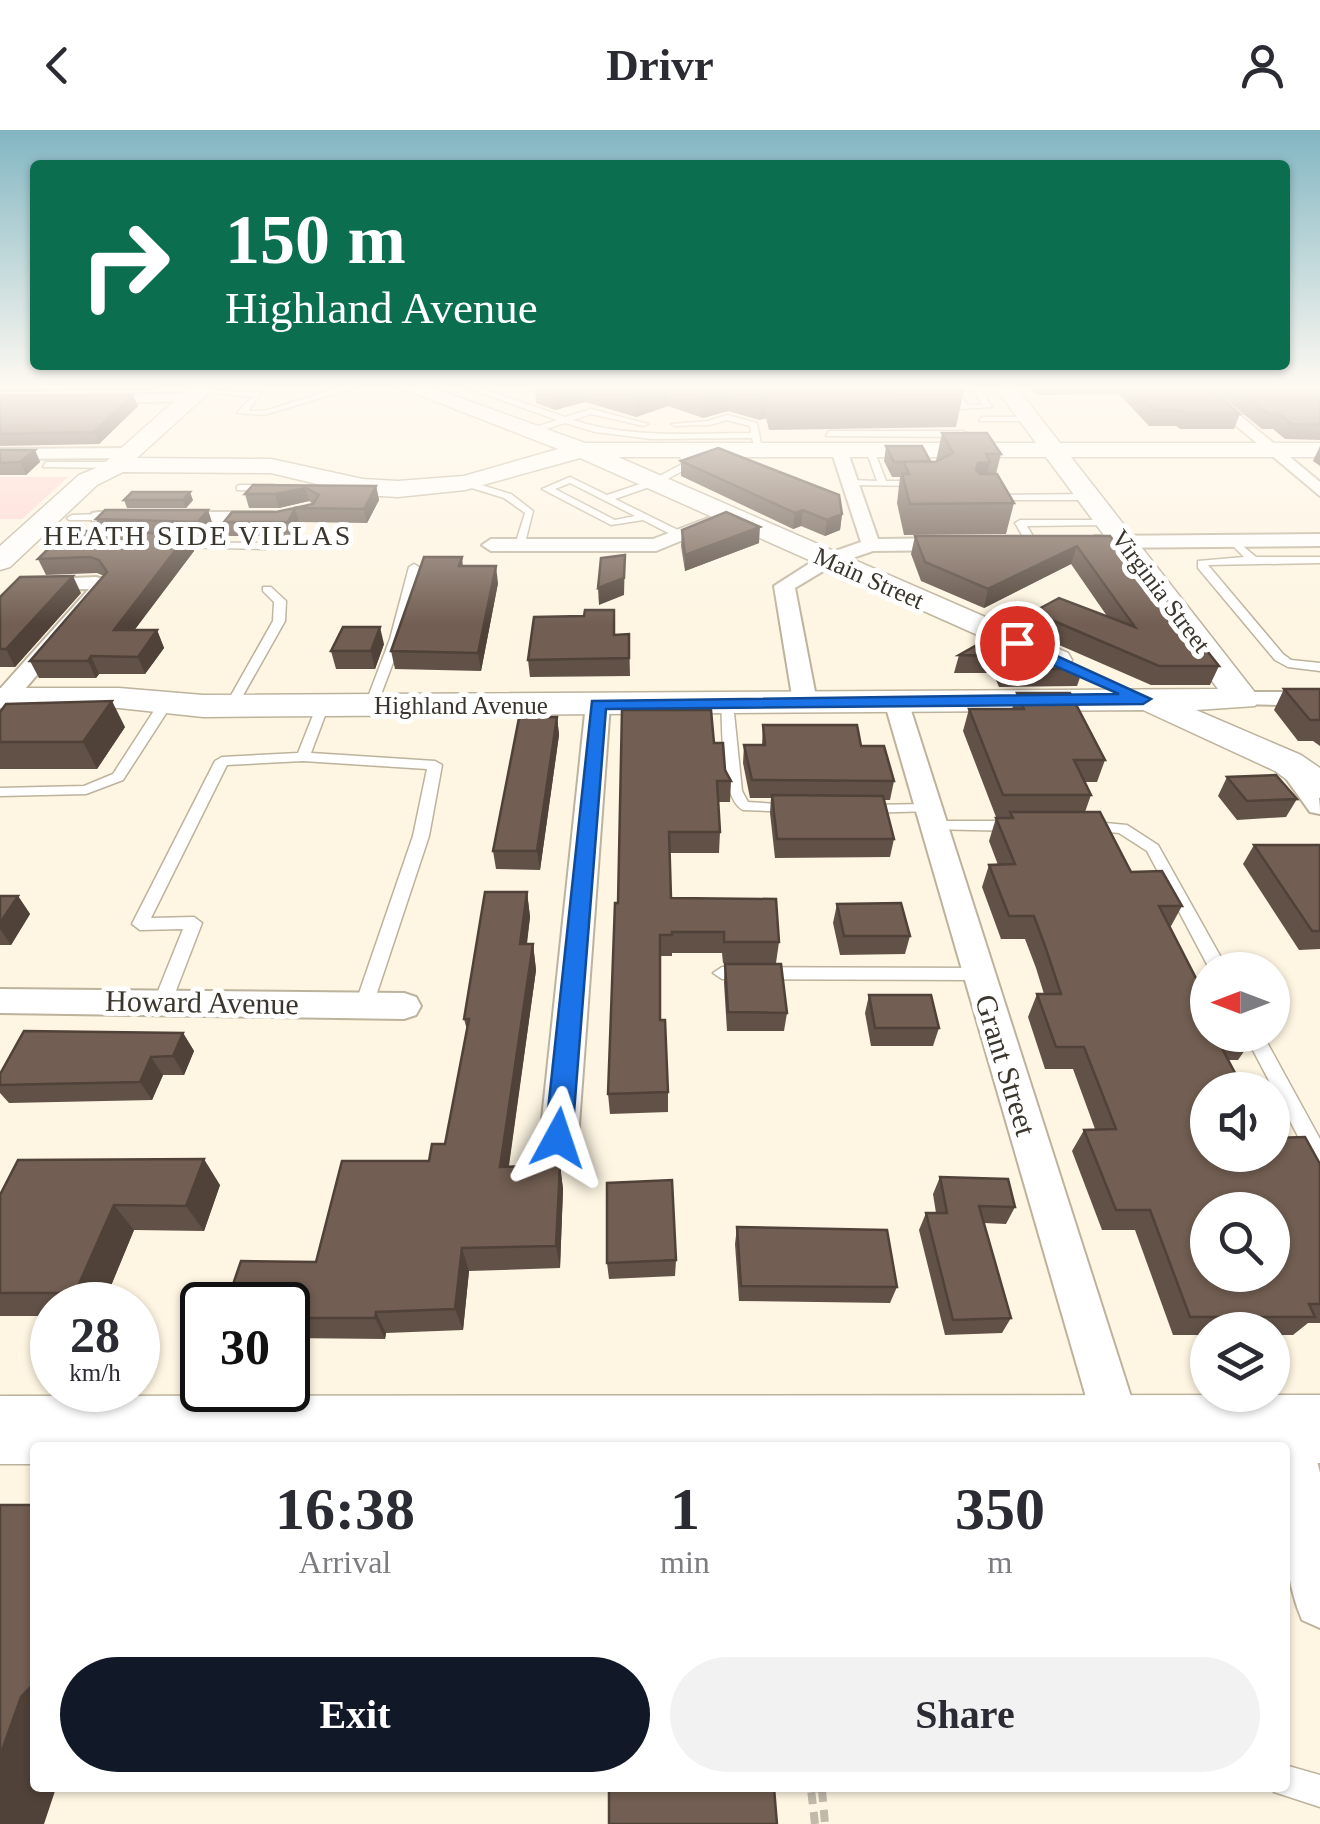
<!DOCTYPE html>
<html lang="en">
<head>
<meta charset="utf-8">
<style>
	body { margin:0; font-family:"Times New Roman",serif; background:#f2f2f3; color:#2b2b33; height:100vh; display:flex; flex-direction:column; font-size:38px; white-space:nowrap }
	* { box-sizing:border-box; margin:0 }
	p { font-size:32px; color:#7c7c81 }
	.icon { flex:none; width:55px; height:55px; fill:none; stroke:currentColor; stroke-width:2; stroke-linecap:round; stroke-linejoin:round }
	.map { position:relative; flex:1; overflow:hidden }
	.drawer { position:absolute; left:30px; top:1312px; width:1260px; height:350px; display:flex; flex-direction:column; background:#fff; border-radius:10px; box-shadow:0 2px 8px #0004 }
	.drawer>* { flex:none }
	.banner { position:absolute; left:30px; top:30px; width:1260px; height:210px; border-radius:10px; box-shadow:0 2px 8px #0004; background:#0b6e4f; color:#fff; overflow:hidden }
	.needle { width:65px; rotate:270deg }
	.buttons { position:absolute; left:1190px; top:822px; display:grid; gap:20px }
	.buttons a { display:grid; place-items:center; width:100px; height:100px; border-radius:50%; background:#fff; box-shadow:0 2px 8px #0004; font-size:50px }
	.speed { position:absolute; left:30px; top:1152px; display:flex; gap:20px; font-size:50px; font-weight:700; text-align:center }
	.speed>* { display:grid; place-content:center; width:130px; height:130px; border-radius:50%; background:#fff; box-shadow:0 2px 8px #0004; line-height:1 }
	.speed small { font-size:25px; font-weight:400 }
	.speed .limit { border:5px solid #111; border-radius:15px; background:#fff; color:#111 }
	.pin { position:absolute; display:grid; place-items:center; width:85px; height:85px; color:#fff; margin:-42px; border:5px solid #fff; border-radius:50%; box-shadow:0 2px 10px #0007 }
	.me { position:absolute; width:110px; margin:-55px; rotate:5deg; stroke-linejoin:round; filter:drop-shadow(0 0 8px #0008) }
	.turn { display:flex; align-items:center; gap:35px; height:210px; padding:0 30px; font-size:45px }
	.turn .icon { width:130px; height:130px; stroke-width:2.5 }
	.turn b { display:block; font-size:70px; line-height:85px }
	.eta { display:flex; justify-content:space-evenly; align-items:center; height:170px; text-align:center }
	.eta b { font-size:60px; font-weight:700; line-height:70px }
	.primary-button { display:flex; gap:20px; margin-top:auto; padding:20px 30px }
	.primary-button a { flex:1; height:115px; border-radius:60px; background:#111827; color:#fff; font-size:40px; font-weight:700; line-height:115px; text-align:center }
	.primary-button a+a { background:#f2f2f3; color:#2b2b33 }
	header { display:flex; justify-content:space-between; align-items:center; height:130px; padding:0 30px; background:#fff; font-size:45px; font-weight:700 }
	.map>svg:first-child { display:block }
</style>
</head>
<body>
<header><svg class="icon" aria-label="back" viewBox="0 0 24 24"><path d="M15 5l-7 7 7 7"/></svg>Drivr<svg class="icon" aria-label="person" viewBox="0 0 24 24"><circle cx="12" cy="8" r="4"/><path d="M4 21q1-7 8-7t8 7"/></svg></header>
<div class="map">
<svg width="1320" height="1694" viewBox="0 0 1320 1694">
	<rect width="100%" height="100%" fill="#fef5e2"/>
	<polygon fill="#ffd3d0" points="0,347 68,347 22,389 0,389"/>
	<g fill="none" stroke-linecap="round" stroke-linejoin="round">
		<g stroke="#bdb29c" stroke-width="3">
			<g id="lane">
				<polygon points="343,257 356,257 264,285 237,283 252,267 198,261 202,259 261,263 248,281 264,281"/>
				<path d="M465,257h12l88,30 26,-8 57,15 -4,2 -53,-12 -18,6c57,19 119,13 178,13l-1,-7 -23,-6 -18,5 -34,1 -4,-2 37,-3 19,-6 30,8 4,20 -7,2 -2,-7 -100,1 -57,-7 -30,-9 -35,11 -3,-4 30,-10z"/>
				<polygon points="949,257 956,257 967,275 983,275 972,257 979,257 992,277 961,279"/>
				<polygon points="982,287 1029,287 1033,289 1029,291 979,291"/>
				<polygon points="829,301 964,301 968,304 964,307 826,306"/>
				<polygon points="870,317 874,320 886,351 920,351 923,352 923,356 847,355 845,353 850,350 877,351 866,320"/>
				<path d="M678,318l7,2 5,17 -32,17 -43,15 69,34v4h-8l-33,-17 -32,5 -69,-36 28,-12 37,18 45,-15 30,-16zM570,353l65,33 -20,4 -60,-31z"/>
				<polygon points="46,332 116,332 120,335 116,338 43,337"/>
				<polygon points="465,350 511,364 533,381 524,417 515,415 525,383 504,368 462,355 460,353"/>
				<polygon points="240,355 274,355 279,358 274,361 237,360 237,356"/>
				<polygon points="991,365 1089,364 1094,367 1089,370 988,370 988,366"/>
				<polygon points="72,385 98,384 103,387 98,390 69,390 67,388"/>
				<polygon points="1109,390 1112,391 1112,395 1027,396 1037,413 1032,416 1028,415 1015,393 1020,390"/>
				<polygon points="1232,407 1256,427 1320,427 1320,433 1208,435 1283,524 1291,530 1320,533 1320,541 1288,537 1275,530 1198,438 1198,431 1244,427 1227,410"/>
				<polygon points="171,412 265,413 270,416 265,419 167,417 167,413"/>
				<polygon points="414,434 419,437 402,509 377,575 371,579 366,578 365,575 390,509 409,437"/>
				<polygon points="263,457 271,457 286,471 285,491 237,576 236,579 226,579 225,576 273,491 274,472 263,461"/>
				<path d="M727,569l6,4 9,88 6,11 45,3 7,4 -2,3 -55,-2c-23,-12 -20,-81 -22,-107z"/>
				<polygon points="323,571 329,575 311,623 435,631 442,635 429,706 373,875 370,880 358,880 355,875 413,706 427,639 303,631 227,635 151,788 194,787 202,793 172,871 169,876 157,876 154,871 183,799 140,800 132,794 215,631 222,627 298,623 317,575"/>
				<polygon points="160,578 167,582 123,650 86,664 0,666 0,658 84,656 113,644 155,579"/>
				<polygon points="928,674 933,675 933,681 864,683 857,679 864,675"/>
				<polygon points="933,691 1017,691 1024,696 1017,701 928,699 926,696"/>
				<polygon points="1083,691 1127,695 1158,715 1228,840 1210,840 1147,721 1119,703 1078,699 1076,696"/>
				<polygon points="722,837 978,838 987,844 978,850 722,849 713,843"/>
				<polygon points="1245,905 1263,905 1320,1009 1320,1038 1313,1035"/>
				<polygon points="1285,1635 1320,1645 1320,1677 1274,1662 1272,1658 1285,1658"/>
			</g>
		</g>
		<g stroke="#bdb29c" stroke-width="4">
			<g id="street">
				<polygon points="1190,257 1206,257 1320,352 1320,366"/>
				<polygon points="187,264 194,268 192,271 91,273 84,269 91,265"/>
				<polygon points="839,315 847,320 878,409 956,408 965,414 956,420 873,421 835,434 795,458 817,572 805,579 793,572 774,456 821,426 861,412 831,320"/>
				<polygon points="0,319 128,318 136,323 128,328 0,329"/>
				<polygon points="98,382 273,382 282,387 273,392 92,391 92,383"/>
				<polygon points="721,383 727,384 727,392 656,421 491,421 482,415 491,409 653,409"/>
				<polygon points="1320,404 1320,416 1095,418 1086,412 1095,406"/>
				<polygon points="96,447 103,449 110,459 107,463 13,573 0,574 0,559 89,459 32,460 25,458 25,450"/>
				<polygon points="1243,562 1320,562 1320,576 1235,574 1231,569"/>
				<polygon points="896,564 908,571 1141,1298 1134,1314 1127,1318 1102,1314 1095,1298 884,571"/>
				<polygon points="598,567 610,574 578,1008 572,1019 559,1024 546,1019 540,1008 586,574"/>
				<path d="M1288,625c26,7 32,37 32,59l-10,-2 -35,-49z"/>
				<polygon points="0,859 404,863 416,867 421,876 416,885 404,889 0,883"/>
				<path d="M1288,1277l17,6 15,60v155l-18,-8c-23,-54 -17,-115 -17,-172h-17l-3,-18 6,-17z"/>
			</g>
		</g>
		<g stroke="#bdb29c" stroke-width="3">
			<g id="secondary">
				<polygon points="190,257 215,257 137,328 271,329 363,349 398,351 464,346 558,319 399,257 430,257 585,313 1036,313 995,257 1016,257 1060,313 1320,313 1320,327 1071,327 1260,569 1255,576 1196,580 1301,625 1320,638 1320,668 1306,664 1275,641 1143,580 203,587 119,578 0,578 0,558 119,558 203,565 1218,559 1046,327 618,327 1068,523 1072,530 1068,537 1056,540 580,328 465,360 398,367 363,365 271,343 123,342 97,355 10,437 0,440 0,416 79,345 101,336"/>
				<polygon points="1320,1265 1320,1333 1285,1333 1285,1318 35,1318 35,1334 0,1334 0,1266"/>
			</g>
		</g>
		<g stroke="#c1baaa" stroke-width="8" stroke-dasharray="12 8" stroke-linecap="butt">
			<polyline points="822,1660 825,1694"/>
			<polyline points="815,1694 811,1659 822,1658"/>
		</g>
		<use href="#lane" fill="#fff" fill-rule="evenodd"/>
		<use href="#street" fill="#fff" fill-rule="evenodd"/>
		<use href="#secondary" fill="#fff" fill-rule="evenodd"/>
	</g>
	<g fill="#625147">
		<polygon points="0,258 154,258 151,260 0,262"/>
		<polygon points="535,258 962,258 964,260 956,297 769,300 766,288 759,290 728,281 703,288 668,276 636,287 585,272 555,280 536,273"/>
		<polygon points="1031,258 1209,258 1240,284 1234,299 1180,299 1176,296 1149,296 1119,264 1037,265"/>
		<polygon points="1211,258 1320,258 1320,310 1285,309 1273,299 1262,299"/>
		<polygon points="0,265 138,276 99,314 0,316"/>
		<polygon points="942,303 1001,324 996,344 1014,373 1006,404 904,405 897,373 900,347 892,347 884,331 886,316 930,332 935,332 936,331"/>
		<polygon points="1320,316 1320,336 1313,331"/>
		<polygon points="0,320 35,320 40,332 26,345 0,345"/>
		<polygon points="681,331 842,384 840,400 825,406 801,396 793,399 681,346"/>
		<polygon points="253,355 376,356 379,370 367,393 299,392 292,406 229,406 224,392 313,374 309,371 279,378 249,378 245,364"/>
		<polygon points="124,370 193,370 186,378 127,378"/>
		<polygon points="208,380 213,396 204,408 189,407 194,421 134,500 157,500 164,518 145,544 99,544 96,548 39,548 30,531 104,446 97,443 46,445 38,429 102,402 96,389"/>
		<polygon points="682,400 759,413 685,441 681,416"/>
		<polygon points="915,406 1110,406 1219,536 1210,555 1151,555 1027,501 1033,482 1107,486 1071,434 984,478 921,451 911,424"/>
		<polygon points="462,427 463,436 498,453 481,541 395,539 391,521"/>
		<polygon points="81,463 15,537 0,537 0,467"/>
		<polygon points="1000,502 1083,539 1077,556 999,557 993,543 954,543 959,525"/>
		<polygon points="629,504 630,546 530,547 528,530 614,505"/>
		<polygon points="384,514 375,539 336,539 331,521"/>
		<polygon points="1284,559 1320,559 1320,616 1313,611 1298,611 1274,580"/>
		<polygon points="1017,563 1105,630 1097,652 1085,652 1091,665 1085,682 1131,742 1182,776 1170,798 1201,858 1254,907 1238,930 1227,930 1208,1025 1320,1034 1320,1193 1308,1193 1293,1205 1272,1205 1272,1200 1208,1200 1208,1205 1173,1205 1135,1100 1102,1100 1072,1021 1084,1000 1095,999 1073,939 1045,939 1028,887 1037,864 1044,864 1036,838 1025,809 1001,809 982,757 989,735 998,735 989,711 996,688 1008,687 996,687 963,601 969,579 1012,579"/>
		<polygon points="0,582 125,597 97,639 0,639"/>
		<polygon points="557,587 559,605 540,740 496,739 493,721"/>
		<polygon points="763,595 861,616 894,651 890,670 884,670 894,709 890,727 775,728 770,683 771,668 750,668 743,633 744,615 762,615"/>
		<polygon points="714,613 731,651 730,672 718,672 720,702 719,723 670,723 671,768 779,812 776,833 723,833 722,823 672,823 672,826 660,826 660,890 668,962 668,982 610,984 608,964 618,773"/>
		<polygon points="1227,647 1297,669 1286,687 1237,690 1218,666"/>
		<polygon points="1254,715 1320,715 1320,819 1299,820 1243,734"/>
		<polygon points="527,762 530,787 527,814 533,814 536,840 509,1036 560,1035 563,1059 560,1138 469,1141 463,1200 386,1203 385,1209 288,1208 288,1175 316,1132 429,1031 445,1014 467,900 464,889"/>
		<polygon points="0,766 18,766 30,784 11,815 0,815"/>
		<polygon points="837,774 910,806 905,824 840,825 833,793"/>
		<polygon points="725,834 787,883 784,901 727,901 724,853"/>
		<polygon points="869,865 939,898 933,916 871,916 865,883"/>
		<polygon points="183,903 194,921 184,945 163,945 152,970 9,973 0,963 0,944"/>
		<polygon points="940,1047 1015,1077 1006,1094 984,1093 1011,1188 1002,1203 945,1205 919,1100 926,1083 936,1083 933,1064"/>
		<polygon points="220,1055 204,1101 134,1100 103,1175 52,1175 52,1186 0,1186 0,1065"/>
		<polygon points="737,1097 897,1157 890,1173 739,1171 735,1114"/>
		<polygon points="676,1130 675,1146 609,1149 607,1133"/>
	</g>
	<g fill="#504239">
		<polygon points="553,258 584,258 585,272 555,280"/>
		<polygon points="635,258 668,258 668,276 636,287"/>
		<polygon points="704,258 729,258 728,281 703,288"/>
		<polygon points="761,258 768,258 766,288 759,290"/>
		<polygon points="133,265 138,276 99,314 94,302"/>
		<polygon points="35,320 40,332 26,345 20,332"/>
		<polygon points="990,332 983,361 969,370 978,333"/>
		<polygon points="376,356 379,370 367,393 364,379"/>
		<polygon points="306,358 309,371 279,378 275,364"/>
		<polygon points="190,362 193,370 186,378 183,370"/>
		<polygon points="295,378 299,392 292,406 288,392"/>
		<polygon points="208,380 213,396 204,408 198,392"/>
		<polygon points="803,380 801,396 793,399 795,383"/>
		<polygon points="842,384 840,400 825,406 827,390"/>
		<polygon points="760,397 759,413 685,441 685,425"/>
		<polygon points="188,404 194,421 121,518 114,500"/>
		<polygon points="1077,416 1071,434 984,478 988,459"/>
		<polygon points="625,425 624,465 599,475 598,458"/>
		<polygon points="496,436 498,453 481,541 478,523"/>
		<polygon points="73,446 81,463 15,537 6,519"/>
		<polygon points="380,497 384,514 375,539 371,521"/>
		<polygon points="157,500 164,518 145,544 138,527"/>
		<polygon points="91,526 99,544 96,548 88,531"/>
		<polygon points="112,571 125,597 97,639 83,612"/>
		<polygon points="557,587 559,605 540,740 537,721"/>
		<polygon points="527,762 530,787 523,840 520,814"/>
		<polygon points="18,766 30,784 11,815 0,799 0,793"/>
		<polygon points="533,814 536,840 505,1061 500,1037"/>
		<polygon points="183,903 194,921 184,945 173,926"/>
		<polygon points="151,927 163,945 152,970 140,952"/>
		<polygon points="204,1029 220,1055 204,1101 186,1076"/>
		<polygon points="560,1035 563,1059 560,1138 556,1116"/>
		<polygon points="114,1075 134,1100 103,1175 87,1175 75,1163"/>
		<polygon points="462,1118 469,1141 463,1200 455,1179"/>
		<polygon points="376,1182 386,1203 385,1209 375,1188"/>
		<polygon points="35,1552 35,1658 56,1658 44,1694 0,1694 0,1626 21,1567"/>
	</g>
	<g fill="#725e52" stroke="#504239" stroke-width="2.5" fill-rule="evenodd">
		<polygon points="770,258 962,258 964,260 771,263"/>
		<polygon points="1131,258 1209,258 1240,284 1185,284 1182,280 1154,280"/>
		<polygon points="1235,258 1320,258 1320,295 1292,294 1279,284 1269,284"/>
		<polygon points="0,265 133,265 94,302 0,304"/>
		<polygon points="942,303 987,303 1001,324 986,324 990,332 978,333 976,340 980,344 997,344 1014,373 910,374 902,344 909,344 903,331 935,332 953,323"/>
		<polygon points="886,316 922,316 930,331 894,332"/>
		<polygon points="718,318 839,365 842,384 827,390 803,380 795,383 681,331"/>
		<polygon points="0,320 35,320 20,332 0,333"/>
		<polygon points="253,355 376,356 364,379 295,378 288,392 224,392 232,382 276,382 313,374 319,365 306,358 275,364 245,364"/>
		<polygon points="132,362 190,362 183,370 124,370"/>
		<polygon points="105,380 208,380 198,392 96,389"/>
		<polygon points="726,382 760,397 685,425 682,400"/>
		<polygon points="85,401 188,404 114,500 157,500 138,527 91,526 88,531 30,531 107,442 99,430 90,427 38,429 61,406 80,406"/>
		<polygon points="915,406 1110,406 1128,429 1134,429 1219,536 1159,536 1033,482 1059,468 1135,497 1077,416 988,459 925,432"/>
		<polygon points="625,425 624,448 598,458 601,428"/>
		<polygon points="424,427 462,427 459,436 496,436 478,523 391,521"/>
		<polygon points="73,446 6,519 0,519 0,467 20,447"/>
		<polygon points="585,480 614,480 614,505 629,504 629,528 528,530 534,487 584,486"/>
		<polygon points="343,497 380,497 371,521 331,521"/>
		<polygon points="1000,502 1083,539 1004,539 998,526 959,525"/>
		<polygon points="1284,559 1320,559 1320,590 1310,590"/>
		<polygon points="1017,563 1070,563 1105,630 1074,630 1091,665 1003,665 969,579 1024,579"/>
		<polygon points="112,571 83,612 0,612 0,582 6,574"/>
		<polygon points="622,580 711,580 714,613 723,613 725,640 731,651 717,651 720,702 669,702 671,768 776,769 779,812 724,812 724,802 672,802 672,805 660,805 660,890 665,890 668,962 608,964 615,773 618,773"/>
		<polygon points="557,587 537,721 493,721 519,588"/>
		<polygon points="763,595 857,595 861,616 884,616 894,651 752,650 744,615 765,615"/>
		<polygon points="1276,645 1297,669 1247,671 1227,647"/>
		<polygon points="772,665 883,666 894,709 777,709"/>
		<path d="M1010,682h90l31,60 31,-1 20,35h-23l42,82h7v47h44l2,2h-38l28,53h-36v65h64v-17l33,-1 15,27v140h-11l6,13h-125l-40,-107h-34l-32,-80 32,-1 -32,-82h-28l-19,-53h24l-16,-48 -11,-30h-25l-20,-51 26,-1 -19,-46h17zM1208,1080h64v65h-64z"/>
		<polygon points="1254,715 1320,715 1320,801 1312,801"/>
		<polygon points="485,762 527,762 520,814 533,814 500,1037 560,1035 556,1116 462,1118 455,1179 376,1182 375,1188 288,1188 288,1175 226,1175 241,1131 316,1132 342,1031 429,1031 432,1014 445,1014 469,889 464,889"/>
		<polygon points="0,766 18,766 0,793"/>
		<polygon points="901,773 910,806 844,806 837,774"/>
		<polygon points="725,834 781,834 787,883 728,882"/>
		<polygon points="869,865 931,865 939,898 875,898"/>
		<polygon points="24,901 183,903 173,926 151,927 140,952 0,955 0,944"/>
		<polygon points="204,1029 186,1076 114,1075 75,1163 0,1163 0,1065 18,1030"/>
		<polygon points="940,1047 1008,1049 1015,1077 979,1076 1011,1188 953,1190 926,1083 947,1083"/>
		<polygon points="672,1050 676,1130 607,1133 607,1053"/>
		<polygon points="737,1097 887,1100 897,1157 741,1156"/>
		<polygon points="0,1375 35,1375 35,1552 21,1567 0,1626"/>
		<polygon points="609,1658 774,1658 777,1694 609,1694"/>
	</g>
	<linearGradient id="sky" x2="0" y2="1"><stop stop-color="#82b6c2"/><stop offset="0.52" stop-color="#fffaf2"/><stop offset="1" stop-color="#fffaf2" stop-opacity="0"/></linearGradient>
	<rect width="1320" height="495" fill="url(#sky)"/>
	<polygon fill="#1a73e8" stroke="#114b97" stroke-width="2.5" points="1012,510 1022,510 1151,569 1143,574 606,579 572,1008 568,1016 558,1019 549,1016 545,1008 592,571 1119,564 1012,517"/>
	<g text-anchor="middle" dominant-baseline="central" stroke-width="10" stroke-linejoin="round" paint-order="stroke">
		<g font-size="25" fill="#3b362d" stroke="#fff">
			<text transform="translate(869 448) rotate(24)">Main Street</text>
			<text transform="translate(1161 461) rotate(53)">Virginia Street</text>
			<text x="461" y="575">Highland Avenue</text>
		</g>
		<g font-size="28" letter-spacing="2.5" fill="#3b362d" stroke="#fff">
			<text x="198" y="405">HEATH SIDE VILLAS</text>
		</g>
		<g font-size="30" fill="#3b362d" stroke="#fff">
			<text transform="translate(202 872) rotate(1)">Howard Avenue</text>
			<text transform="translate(1006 935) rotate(73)">Grant Street</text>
		</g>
	</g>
</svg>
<div class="buttons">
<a><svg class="needle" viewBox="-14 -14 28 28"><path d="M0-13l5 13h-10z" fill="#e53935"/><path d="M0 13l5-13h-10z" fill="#7c7c81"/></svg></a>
<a><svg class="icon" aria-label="sound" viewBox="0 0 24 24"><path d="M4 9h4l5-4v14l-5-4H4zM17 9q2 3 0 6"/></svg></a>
<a><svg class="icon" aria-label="search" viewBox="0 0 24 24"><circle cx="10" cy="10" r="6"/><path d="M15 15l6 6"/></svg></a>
<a><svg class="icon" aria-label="layers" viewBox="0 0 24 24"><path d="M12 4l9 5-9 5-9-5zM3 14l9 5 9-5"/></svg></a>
</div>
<div class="speed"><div>28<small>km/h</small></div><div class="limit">30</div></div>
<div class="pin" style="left:1017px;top:513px;background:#d93025"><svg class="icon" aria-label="arrive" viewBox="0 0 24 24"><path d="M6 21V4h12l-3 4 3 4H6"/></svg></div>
<svg class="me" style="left:558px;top:1008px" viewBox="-20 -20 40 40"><path d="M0-17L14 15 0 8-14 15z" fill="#1a73e8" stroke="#fff" stroke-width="4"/></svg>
<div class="banner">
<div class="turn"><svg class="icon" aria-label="right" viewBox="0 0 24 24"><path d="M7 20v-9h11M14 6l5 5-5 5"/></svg><div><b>150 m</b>Highland Avenue</div></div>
</div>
<section class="drawer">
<div class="eta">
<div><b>16:38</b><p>Arrival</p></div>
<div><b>1</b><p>min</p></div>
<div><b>350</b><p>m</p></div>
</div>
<div class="primary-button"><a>Exit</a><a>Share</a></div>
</section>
</div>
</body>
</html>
